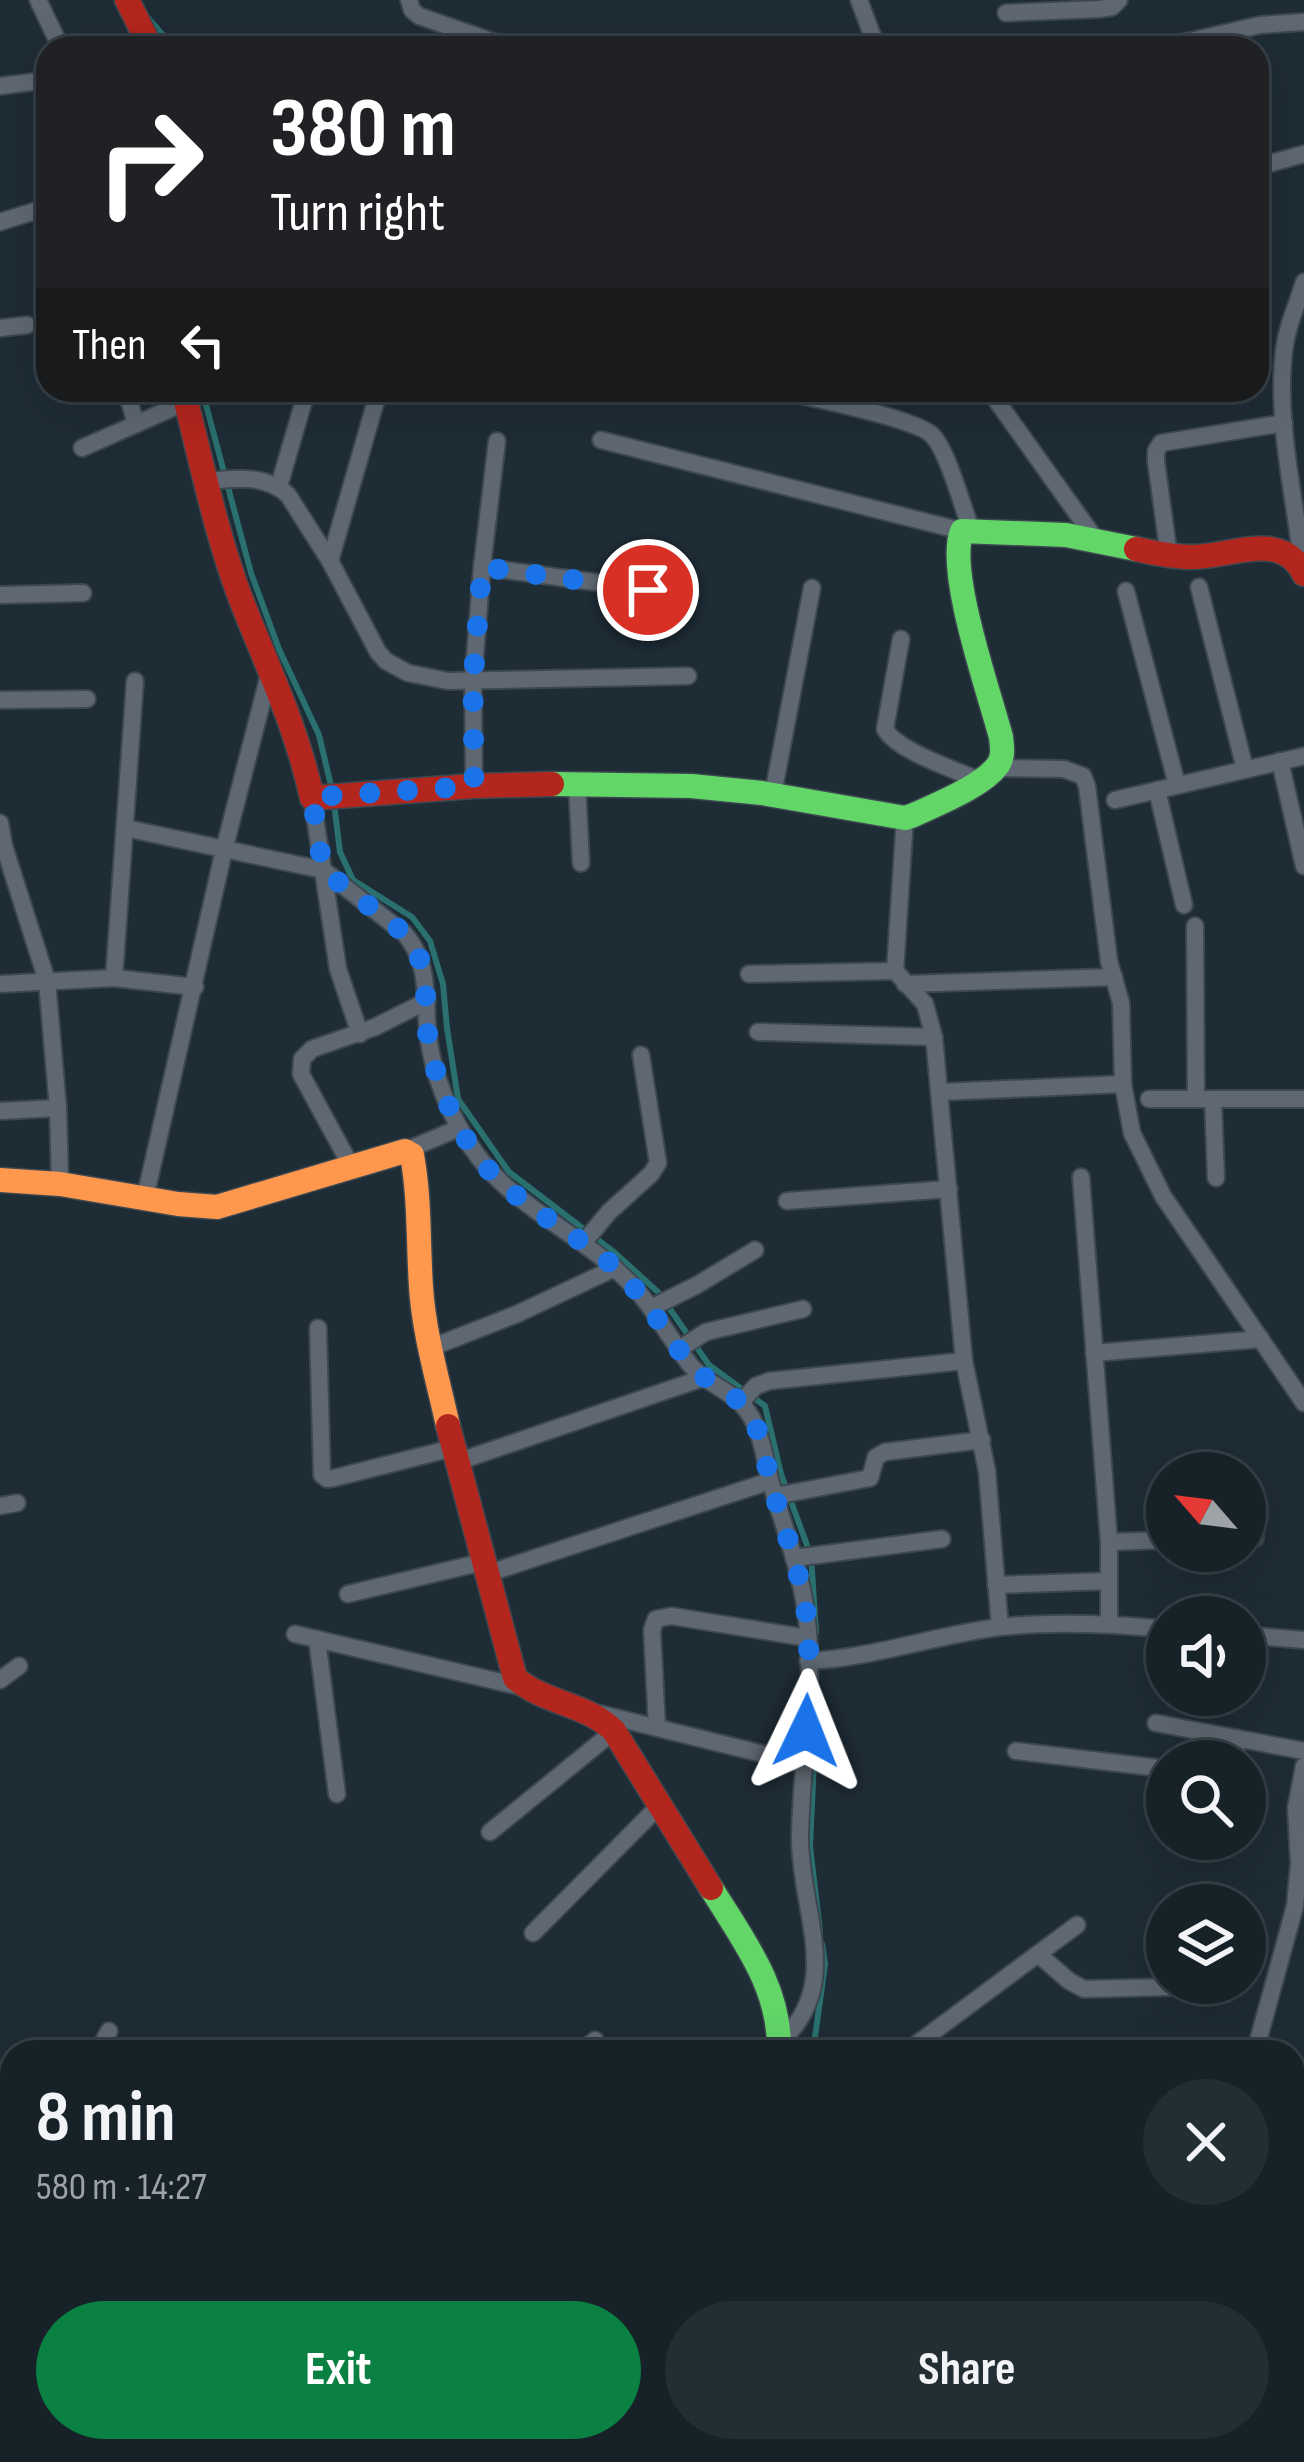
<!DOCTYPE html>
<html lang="en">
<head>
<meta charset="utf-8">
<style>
	body { margin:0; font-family:"Sofia Sans Condensed",sans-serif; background:#232e34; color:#f1f3f6; height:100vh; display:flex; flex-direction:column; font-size:45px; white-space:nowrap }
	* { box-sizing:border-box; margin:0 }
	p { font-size:39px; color:#9ea3a8 }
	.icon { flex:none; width:66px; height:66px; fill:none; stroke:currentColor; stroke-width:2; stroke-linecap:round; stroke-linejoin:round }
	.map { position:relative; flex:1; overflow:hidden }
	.details { position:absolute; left:0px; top:2040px; width:1305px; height:423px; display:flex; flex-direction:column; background:#162128; border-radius:36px 36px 0 0; box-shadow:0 12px 48px #0002,0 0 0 3px #353e45 }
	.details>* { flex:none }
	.banner { position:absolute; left:36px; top:36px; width:1233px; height:366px; border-radius:36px; box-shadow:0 12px 48px #0002,0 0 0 3px #353e45; background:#202124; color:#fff; overflow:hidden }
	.needle { width:78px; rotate:298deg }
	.tools { position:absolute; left:1146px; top:1452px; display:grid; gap:24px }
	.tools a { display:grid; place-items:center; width:120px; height:120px; border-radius:50%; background:#162128; box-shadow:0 12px 48px #0002,0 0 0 3px #353e45; font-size:60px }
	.pin { position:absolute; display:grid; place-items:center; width:102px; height:102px; color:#fff; margin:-51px; border:6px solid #fff; border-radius:50%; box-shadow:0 3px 12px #0007 }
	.me { position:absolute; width:132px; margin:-66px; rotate:2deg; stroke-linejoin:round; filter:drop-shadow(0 0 9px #0008) }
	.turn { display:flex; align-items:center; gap:42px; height:252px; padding:0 36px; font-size:54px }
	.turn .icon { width:156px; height:156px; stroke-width:2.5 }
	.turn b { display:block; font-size:84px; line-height:102px }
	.then { display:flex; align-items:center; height:114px; padding:0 36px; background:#0003; gap:24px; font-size:45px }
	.round { display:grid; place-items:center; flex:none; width:126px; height:126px; border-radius:63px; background:#232e34 }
	.overview { display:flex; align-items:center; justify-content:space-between; height:204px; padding:0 36px }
	h1 { font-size:72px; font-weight:700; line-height:90px }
	.button { display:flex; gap:24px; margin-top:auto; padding:24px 36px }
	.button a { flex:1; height:138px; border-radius:72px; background:#0b8043; color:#fff; font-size:48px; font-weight:700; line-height:138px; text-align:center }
	.button a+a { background:#232e34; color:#f1f3f6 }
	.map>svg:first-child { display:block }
</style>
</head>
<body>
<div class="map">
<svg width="1304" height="2462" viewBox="0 0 1304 2462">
	<rect width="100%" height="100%" fill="#1e2c36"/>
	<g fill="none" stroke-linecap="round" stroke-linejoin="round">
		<g stroke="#29706e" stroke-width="6">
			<polyline points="149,19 174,48"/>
			<polyline points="202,390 251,573 279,649 319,735 332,790"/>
			<polyline points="334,803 340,852 353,880 412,917 430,941 443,984 447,1028 458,1099 509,1172 615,1253 658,1292 709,1365 765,1406 781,1474 811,1556 816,1632"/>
			<polyline points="817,1699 810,1846 820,1931"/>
			<polyline points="813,2052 825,1964 822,1944"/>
			<polyline points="924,2451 927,2462"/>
		</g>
		<g stroke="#3c474f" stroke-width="10">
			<polyline id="lane" points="477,2451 487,2462"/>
		</g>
		<g stroke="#3c474f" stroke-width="20">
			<g id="street">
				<polyline points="38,0 61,48"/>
				<polyline points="409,0 412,10 419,16 511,48"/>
				<polyline points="859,0 877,48"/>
				<polyline points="1006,13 1099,9 1112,7 1119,0"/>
				<polyline points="596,48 646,44 667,48"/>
				<polyline points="1160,48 1260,25 1304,22"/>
				<polyline points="0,86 48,80"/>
				<polyline points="1257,167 1304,154"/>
				<polyline points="0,222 48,207"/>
				<polyline points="44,280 48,280"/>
				<polyline points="0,328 27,325"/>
				<polyline points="126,390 136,424"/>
				<path d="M777,390c29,7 138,28 155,45 16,16 31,74 40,97"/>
				<polyline points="989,390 1096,540"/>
				<polyline points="601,440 962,531"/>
				<polyline points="82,448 186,402"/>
				<path d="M206,482c28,-5 61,-7 82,13l42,66 48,91 8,9 22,12 40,8 240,-5"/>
				<polyline points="279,486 307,390"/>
				<polyline points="1169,556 1156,461 1156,451 1161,443 1284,423"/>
				<polyline points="330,561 379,390"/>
				<polyline points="482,567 690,595"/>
				<path d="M1303,568c-8,-70 -29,-154 -18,-224 3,-21 13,-41 19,-62"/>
				<polyline points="1199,587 1245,769"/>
				<polyline points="1126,591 1177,785"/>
				<polyline points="0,595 83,593"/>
				<path d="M901,639l-16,90c12,22 69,40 93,51"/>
				<polyline points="0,700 87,699"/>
				<polyline points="1280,761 1304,866"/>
				<polyline points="995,768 1064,769 1083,776 1087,786 1109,961 1121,1003 1123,1084 1132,1133 1163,1196 1304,1403"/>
				<polyline points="577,784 581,863"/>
				<polyline points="474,786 473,681 482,567 497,441"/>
				<polyline points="1157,790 1184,905"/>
				<polyline points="773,794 812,588"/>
				<polyline points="312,798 338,969 360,1034"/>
				<polyline points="1115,800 1304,756"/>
				<polyline points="905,818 895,971 925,1004 934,1037 964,1361 987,1471 1000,1627"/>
				<polyline points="0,823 4,846 47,981 58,1108 60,1184"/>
				<path d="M125,828l198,42 81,63c27,31 20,65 24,102 5,39 21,78 42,110 38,60 108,86 157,135 26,25 42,59 65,87 16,18 43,25 56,45 15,21 17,53 25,78 12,40 27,80 33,122 10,75 -5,152 -6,226 0,75 45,146 -21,205"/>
				<polyline points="1195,926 1196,1099"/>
				<polyline points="749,974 895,971"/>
				<polyline points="114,978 135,681"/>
				<polyline points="0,984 114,978 195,987"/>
				<polyline points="905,984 1114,977"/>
				<polyline points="758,1032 934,1037"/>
				<polyline points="941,1092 1123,1084"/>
				<polyline points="1149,1099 1304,1099"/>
				<polyline points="1213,1099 1216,1178"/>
				<polyline points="0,1111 58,1108"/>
				<polyline points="405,1151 459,1128"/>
				<polyline points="351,1166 301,1074 302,1059 312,1049 375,1027 427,1001"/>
				<polyline points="1081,1177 1109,1542 1109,1624"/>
				<polyline points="145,1198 224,850 270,671"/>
				<polyline points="787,1201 949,1189"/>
				<polyline points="583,1243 609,1212 651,1174 658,1163 641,1055"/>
				<polyline points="651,1308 697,1285 755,1250"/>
				<polyline points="318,1328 322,1475 327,1479 334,1478 453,1448"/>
				<polyline points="430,1348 517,1314 615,1268"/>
				<polyline points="679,1349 706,1332 803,1309"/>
				<polyline points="1094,1353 1261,1339"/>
				<polyline points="741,1402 756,1386 769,1381 964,1361"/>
				<polyline points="457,1462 703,1378"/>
				<polyline points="775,1496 870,1478 876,1457 885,1452 982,1440"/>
				<polyline points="0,1506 17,1503"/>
				<polyline points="1245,1539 1255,1538"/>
				<polyline points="1109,1542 1167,1540"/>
				<polyline points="794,1558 942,1539"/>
				<polyline points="486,1574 770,1481"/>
				<polyline points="996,1585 1109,1581"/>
				<polyline points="348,1594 483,1562"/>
				<polyline points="295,1634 522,1687"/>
				<polyline points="1245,1635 1304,1640"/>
				<polyline points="317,1639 337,1794"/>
				<path d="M808,1661c65,-3 127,-26 192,-34 55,-6 112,-3 167,2"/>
				<polyline points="0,1680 19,1666"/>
				<polyline points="601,1714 804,1764"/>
				<polyline points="1156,1723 1304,1751"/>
				<polyline points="657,1727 652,1630 656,1619 671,1616 808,1638"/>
				<polyline points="1016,1751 1167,1769"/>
				<polyline points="1236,1761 1237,1738"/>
				<polyline points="490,1832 614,1731"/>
				<polyline points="533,1933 659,1806"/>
				<polyline points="1038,1954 1069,1981 1084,1989 1170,1987"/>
				<polyline points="98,2052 109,2031"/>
				<polyline points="582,2052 595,2040"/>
				<polyline points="906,2052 1077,1925"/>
				<polyline points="1255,2052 1295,1906 1299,1864 1296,1808 1304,1766"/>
				<polyline points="0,2219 12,2216"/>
				<polyline points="0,2311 12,2336"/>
				<polyline points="69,2451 74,2462"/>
				<polyline points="996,2451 999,2462"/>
				<polyline points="1233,2451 1238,2462"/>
				<polyline points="344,2462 359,2451"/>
			</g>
		</g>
		<g stroke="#3c474f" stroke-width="27">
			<g id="fast">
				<path d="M552,784l139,2 71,7 143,25 9,-3c23,-11 69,-29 84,-50 6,-9 4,-18 3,-28 -12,-45 -55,-167 -39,-206l104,4 70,14"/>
				<path d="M711,1888c32,52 70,100 68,164"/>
			</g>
		</g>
		<g stroke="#3c474f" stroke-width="27">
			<g id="slow">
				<path d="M0,1180l60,4 118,20 39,3 188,-56 7,4c8,44 6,87 9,132 3,47 17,93 27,139"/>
				<polyline points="888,2451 892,2462"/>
			</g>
		</g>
		<g stroke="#3c474f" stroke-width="27">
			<g id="jam">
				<polyline points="127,0 151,48"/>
				<path d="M183,390c18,69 32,140 57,207 26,67 57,130 72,201l162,-12 78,-2"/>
				<path d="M1136,549c18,4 37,8 56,8 39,0 90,-28 112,17"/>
				<path d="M448,1426l67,252c30,26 71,25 99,53l97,157"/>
			</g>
		</g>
		<use href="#lane" stroke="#5f6872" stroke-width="8"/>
		<use href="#street" stroke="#5f6872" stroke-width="16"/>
		<use href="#fast" stroke="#63d668" stroke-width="24"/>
		<use href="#slow" stroke="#ff974d" stroke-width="24"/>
		<use href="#jam" stroke="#b3261e" stroke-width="24"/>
	</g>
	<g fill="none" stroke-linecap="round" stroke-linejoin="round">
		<path stroke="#1a73e8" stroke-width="21" stroke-dasharray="0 37.8" d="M648,590l-166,-23 -9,114 1,105 -162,11 11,73 81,63c28,31 19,65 24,104 6,38 22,77 43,110 34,52 93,78 140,117 33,29 52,67 79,100 16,19 43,27 57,46 14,19 17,47 23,69 12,45 29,87 36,133 5,39 2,80 0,119"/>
	</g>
</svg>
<div class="tools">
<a><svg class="needle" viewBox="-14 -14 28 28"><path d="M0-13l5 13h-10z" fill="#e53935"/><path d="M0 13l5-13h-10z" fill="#9ea3a8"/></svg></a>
<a><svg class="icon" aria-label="sound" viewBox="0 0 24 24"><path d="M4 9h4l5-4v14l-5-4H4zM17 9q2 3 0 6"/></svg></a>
<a><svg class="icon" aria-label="search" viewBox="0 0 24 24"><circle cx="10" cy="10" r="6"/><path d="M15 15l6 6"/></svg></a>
<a><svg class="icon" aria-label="layers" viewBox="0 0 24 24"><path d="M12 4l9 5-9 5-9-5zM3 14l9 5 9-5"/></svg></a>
</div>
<div class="pin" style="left:648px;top:590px;background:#d93025"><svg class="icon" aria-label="arrive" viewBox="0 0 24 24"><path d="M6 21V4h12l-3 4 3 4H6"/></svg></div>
<svg class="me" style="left:806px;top:1731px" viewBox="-20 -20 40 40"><path d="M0-17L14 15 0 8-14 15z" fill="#1a73e8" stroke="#fff" stroke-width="4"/></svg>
<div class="banner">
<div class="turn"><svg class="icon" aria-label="right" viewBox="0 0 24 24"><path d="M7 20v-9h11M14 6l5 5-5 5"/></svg><div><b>380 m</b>Turn right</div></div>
<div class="then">Then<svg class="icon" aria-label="left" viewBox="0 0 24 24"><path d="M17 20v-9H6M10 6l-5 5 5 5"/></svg></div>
</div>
<section class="details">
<div class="overview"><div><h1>8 min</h1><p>580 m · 14:27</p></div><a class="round"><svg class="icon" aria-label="close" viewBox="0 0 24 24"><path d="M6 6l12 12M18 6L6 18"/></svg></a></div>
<div class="button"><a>Exit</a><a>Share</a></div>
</section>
</div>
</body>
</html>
